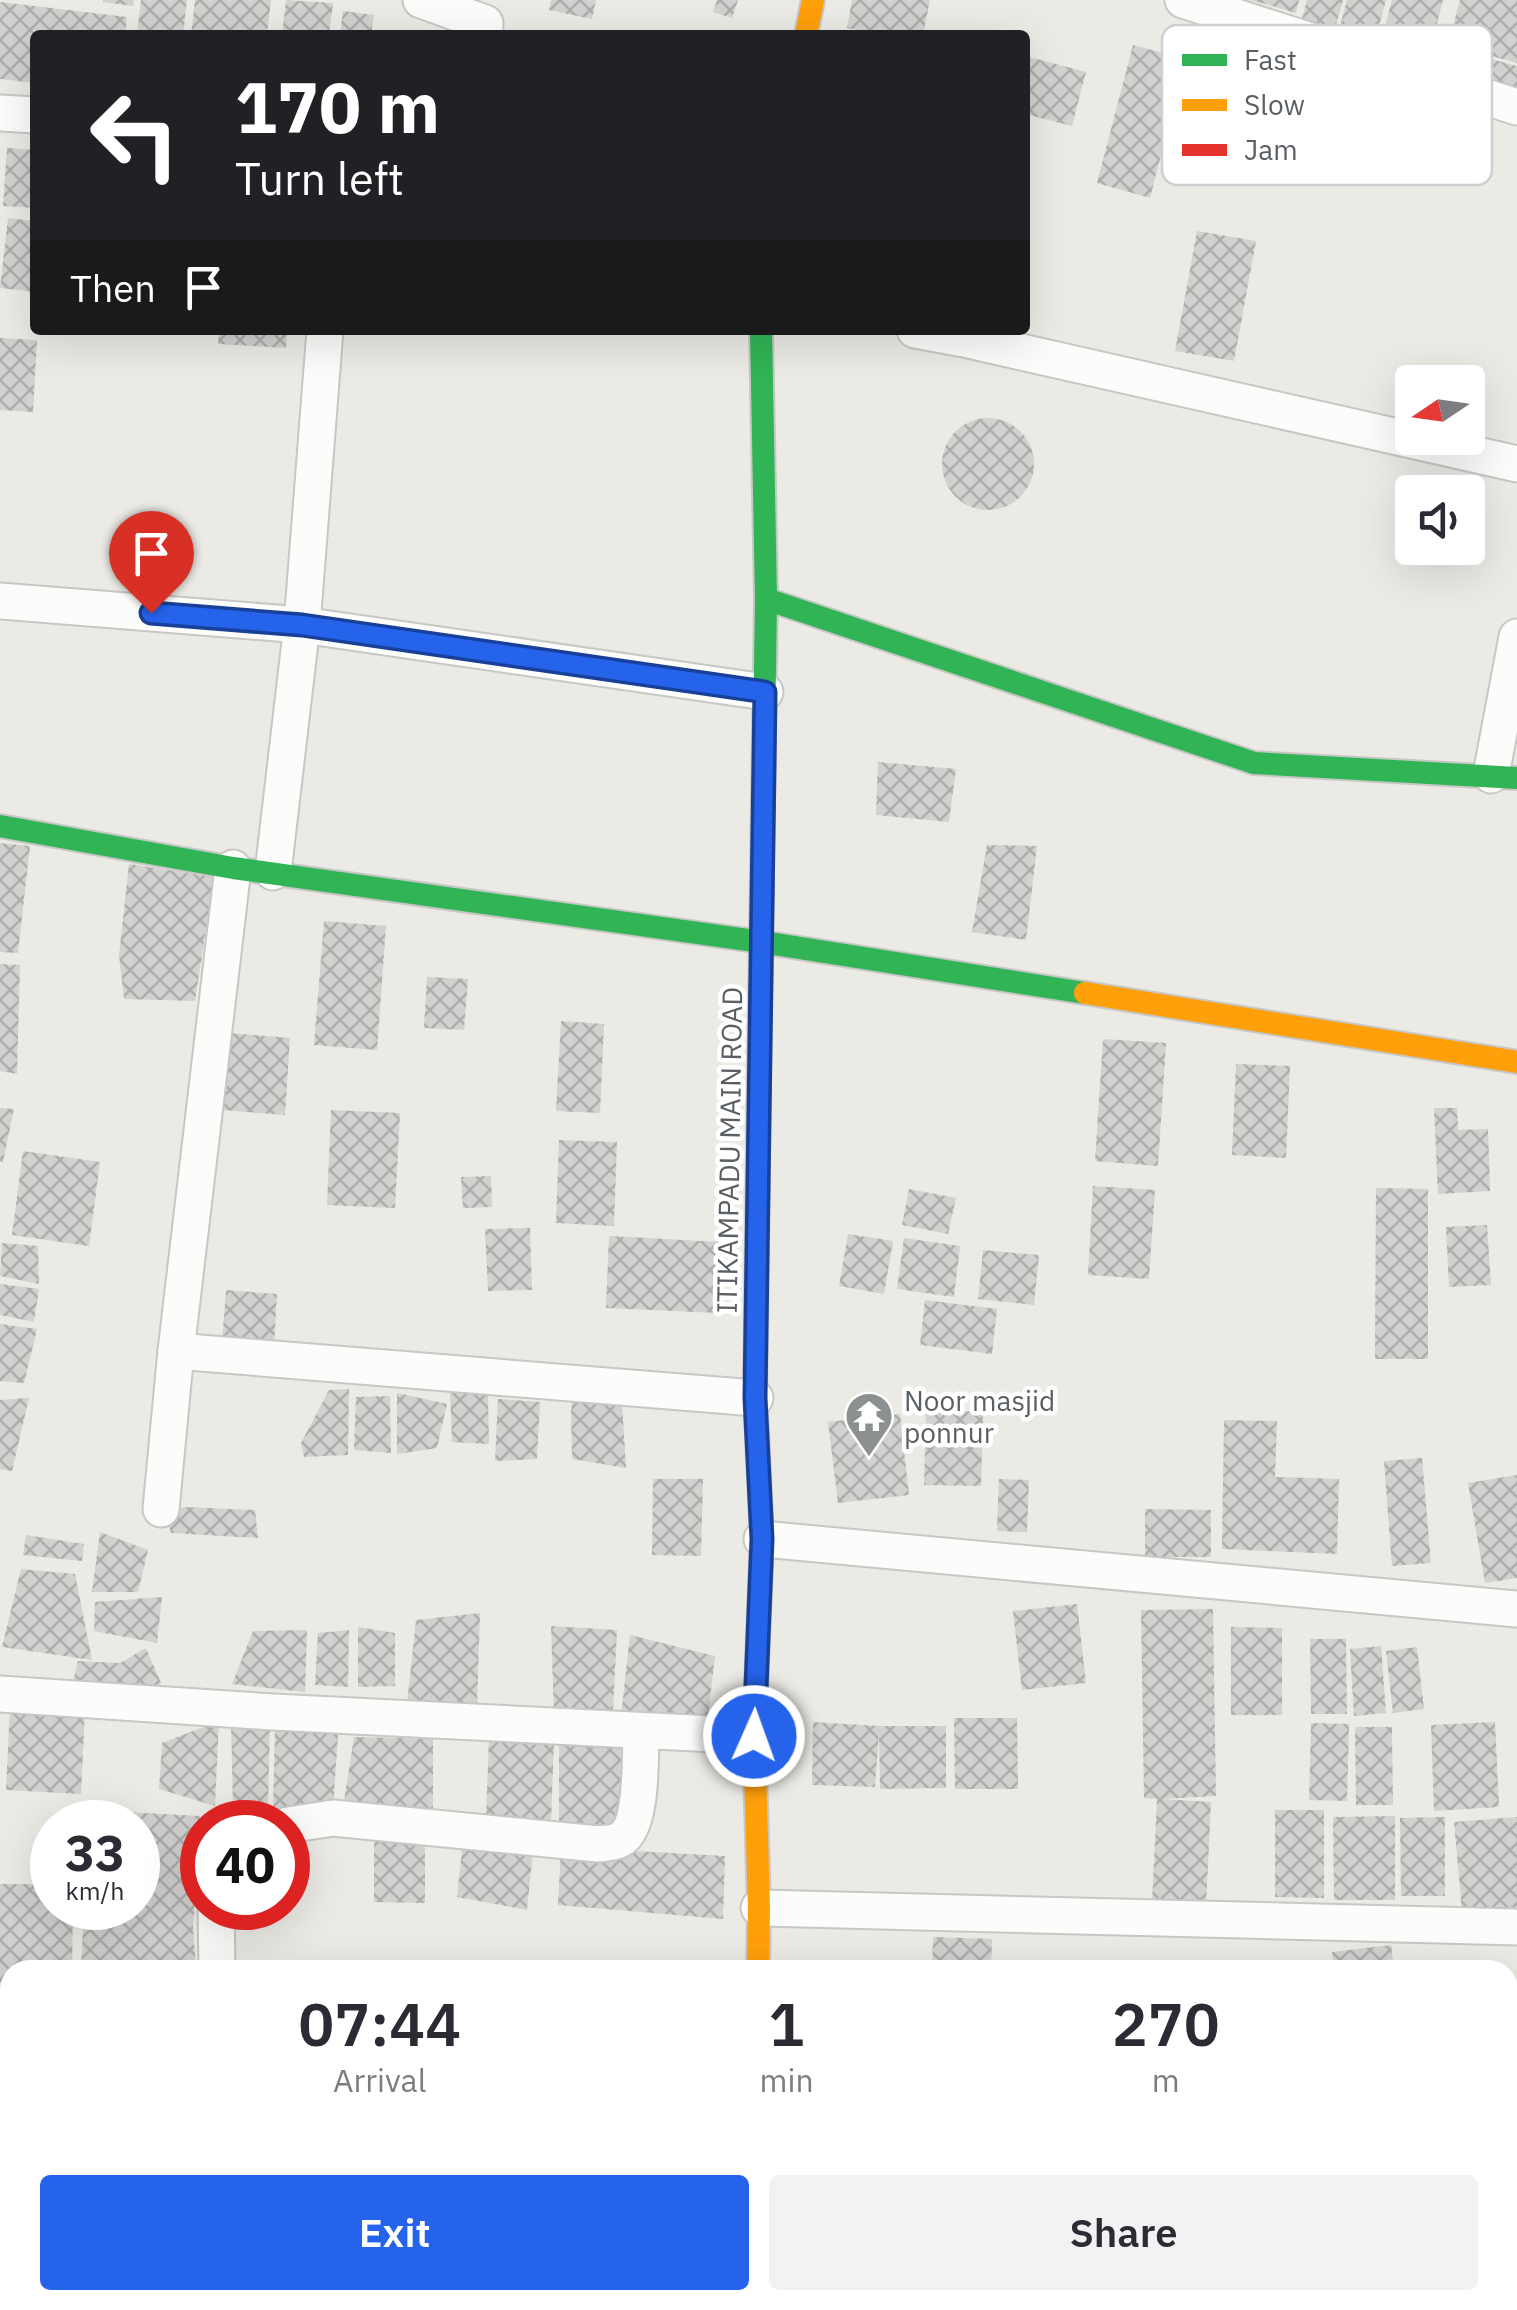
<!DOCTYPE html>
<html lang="en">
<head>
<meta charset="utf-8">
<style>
	body { margin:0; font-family:"IBM Plex Sans",sans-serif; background:#f2f2f3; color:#2b2b33; height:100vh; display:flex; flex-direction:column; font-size:38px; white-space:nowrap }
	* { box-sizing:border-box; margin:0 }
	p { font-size:32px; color:#7c7c81 }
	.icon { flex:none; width:55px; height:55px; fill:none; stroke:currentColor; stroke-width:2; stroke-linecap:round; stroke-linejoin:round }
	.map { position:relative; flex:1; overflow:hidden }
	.drawer { position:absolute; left:0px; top:1960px; width:1518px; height:350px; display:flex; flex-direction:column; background:#fff; border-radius:30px 30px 0 0; box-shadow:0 10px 40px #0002 }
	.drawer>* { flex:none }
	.guide { position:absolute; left:30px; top:30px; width:1000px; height:305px; border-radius:10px; box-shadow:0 10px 40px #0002; background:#202124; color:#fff; overflow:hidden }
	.needle { width:65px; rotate:257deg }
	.controls { position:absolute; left:1395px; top:365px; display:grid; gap:20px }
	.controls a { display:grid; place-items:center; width:90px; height:90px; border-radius:10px; background:#fff; box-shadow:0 10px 40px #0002; font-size:50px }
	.speed { position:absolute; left:30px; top:1800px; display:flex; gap:20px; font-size:50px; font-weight:700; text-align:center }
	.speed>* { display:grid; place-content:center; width:130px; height:130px; border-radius:50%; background:#fff; box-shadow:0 10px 40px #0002; line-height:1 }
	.speed small { font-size:25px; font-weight:400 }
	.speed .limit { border:15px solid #d22; background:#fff; color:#111 }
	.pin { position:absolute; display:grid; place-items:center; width:85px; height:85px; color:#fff; margin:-102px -42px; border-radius:50% 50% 50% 0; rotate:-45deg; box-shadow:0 0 10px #0007 }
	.pin .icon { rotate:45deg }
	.me { position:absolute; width:110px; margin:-55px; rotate:2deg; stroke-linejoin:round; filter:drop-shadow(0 0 8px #0008) }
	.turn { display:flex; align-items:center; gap:35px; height:210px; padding:0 40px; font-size:45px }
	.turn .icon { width:130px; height:130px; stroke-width:2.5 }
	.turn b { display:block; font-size:70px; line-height:85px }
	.then { display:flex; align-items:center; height:95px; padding:0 40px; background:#0003; gap:20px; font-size:38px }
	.eta { display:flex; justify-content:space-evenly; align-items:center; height:170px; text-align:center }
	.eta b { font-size:60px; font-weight:600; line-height:70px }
	.button { display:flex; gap:20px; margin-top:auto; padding:20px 40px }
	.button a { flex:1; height:115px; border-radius:10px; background:#2563eb; color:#fff; font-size:40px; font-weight:600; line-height:115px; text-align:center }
	.button a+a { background:#f2f2f3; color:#2b2b33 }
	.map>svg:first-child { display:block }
</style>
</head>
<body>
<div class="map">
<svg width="1517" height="2310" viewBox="0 0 1517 2310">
	<defs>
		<pattern id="building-cross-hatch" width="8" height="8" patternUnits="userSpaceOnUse" patternTransform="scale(2.5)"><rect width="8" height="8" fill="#d2d1cf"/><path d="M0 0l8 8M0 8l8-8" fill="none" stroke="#adadac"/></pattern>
	</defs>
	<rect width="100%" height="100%" fill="#ebeae5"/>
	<g fill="url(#building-cross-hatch)">
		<polygon points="103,0 134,0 133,6 103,2"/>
		<polygon points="141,0 187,0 183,35 137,35"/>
		<polygon points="195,0 271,0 267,35 191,35"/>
		<polygon points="286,0 333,3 329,35 282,35"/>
		<polygon points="551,0 596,0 592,19 549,10"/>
		<polygon points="717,0 738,0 732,18 713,12"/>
		<polygon points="852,0 930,0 923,35 882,35 847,28"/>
		<polygon points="1251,0 1299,0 1296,13"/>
		<polygon points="1307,0 1343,0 1334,32 1301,23"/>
		<polygon points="1347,0 1386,0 1375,41 1339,30"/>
		<polygon points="1392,0 1443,0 1429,55 1381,42"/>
		<polygon points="1460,0 1517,0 1517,63 1448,44"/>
		<polygon points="0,2 127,17 125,35 35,35 35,83 0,79"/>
		<polygon points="343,11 374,15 371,35 340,35"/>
		<polygon points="1133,45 1186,59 1150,198 1097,183"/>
		<polygon points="1450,48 1517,66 1517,98 1442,78"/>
		<polygon points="1025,56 1086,72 1072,126 1025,114"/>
		<polygon points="7,148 35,150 35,208 3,206"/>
		<polygon points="8,218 35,221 35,292 0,288"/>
		<polygon points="1197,231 1256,241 1234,361 1175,351"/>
		<polygon points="219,330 287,330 286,348 218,344"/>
		<polygon points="0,338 37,340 33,412 0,410"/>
		<circle cx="988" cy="464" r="46"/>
		<polygon points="878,762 956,769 949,822 876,815"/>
		<polygon points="0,843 30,846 18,953 0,952"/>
		<polygon points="987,845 1037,846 1026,940 972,932"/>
		<polygon points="129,864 214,877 195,1001 124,999 119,955"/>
		<polygon points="324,921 386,926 377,1050 314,1045"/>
		<polygon points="0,964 20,965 17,1074 0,1071"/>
		<polygon points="427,977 468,979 464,1030 424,1028"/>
		<polygon points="561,1021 604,1024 600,1113 556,1111"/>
		<polygon points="228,1033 290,1038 285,1115 223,1110"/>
		<polygon points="1103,1039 1166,1043 1158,1166 1095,1161"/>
		<polygon points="1236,1064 1290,1066 1286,1158 1232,1155"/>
		<polygon points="0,1108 14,1109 3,1162 0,1161"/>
		<polygon points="1434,1108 1457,1108 1458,1130 1488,1129 1490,1191 1438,1194"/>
		<polygon points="331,1110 400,1113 395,1208 327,1205"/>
		<polygon points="559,1140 617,1142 614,1226 556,1223"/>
		<polygon points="23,1151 100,1162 89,1246 12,1235"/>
		<polygon points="491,1176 492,1207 463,1208 461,1177"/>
		<polygon points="1093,1186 1155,1190 1149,1279 1088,1275"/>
		<polygon points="1376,1188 1428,1189 1428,1359 1375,1359"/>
		<polygon points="909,1189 956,1198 948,1234 902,1225"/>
		<polygon points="1487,1225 1491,1285 1449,1287 1446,1227"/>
		<polygon points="530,1228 532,1290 488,1291 485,1229"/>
		<polygon points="848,1234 893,1241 884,1294 839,1286"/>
		<polygon points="609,1236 720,1242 717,1313 606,1308"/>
		<polygon points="904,1238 960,1246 954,1297 897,1289"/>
		<polygon points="2,1243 38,1246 39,1284 0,1276"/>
		<polygon points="983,1250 1039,1255 1034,1305 978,1299"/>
		<polygon points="0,1284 39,1289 34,1322 0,1315"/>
		<polygon points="226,1290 277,1294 274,1347 222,1343"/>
		<polygon points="925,1300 997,1309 992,1354 920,1345"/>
		<polygon points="0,1324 37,1329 24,1383 0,1381"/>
		<polygon points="349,1389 348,1455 304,1457 301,1443 329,1390"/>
		<polygon points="450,1390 488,1395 489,1444 452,1442"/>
		<polygon points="397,1393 447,1404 437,1448 397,1454"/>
		<polygon points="390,1396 391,1453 354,1450 356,1397"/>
		<polygon points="29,1398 12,1471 0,1469 0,1400"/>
		<polygon points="498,1399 540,1402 537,1459 495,1461"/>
		<polygon points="572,1401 622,1402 626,1468 572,1459 571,1413"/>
		<polygon points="926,1410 983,1412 981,1486 924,1485"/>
		<polygon points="900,1414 909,1495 838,1503 828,1422"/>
		<polygon points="1224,1420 1277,1421 1275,1477 1339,1479 1337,1554 1222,1549"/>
		<polygon points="1422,1458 1431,1563 1392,1566 1384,1461"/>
		<polygon points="1517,1475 1517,1578 1485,1583 1468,1483"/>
		<polygon points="653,1479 703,1479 701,1556 652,1555"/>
		<polygon points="999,1479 1029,1480 1027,1532 997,1531"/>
		<polygon points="185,1507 255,1510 258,1538 171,1533 165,1511"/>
		<polygon points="1145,1509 1211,1510 1211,1557 1145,1557"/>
		<polygon points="100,1532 148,1550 138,1592 92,1592"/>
		<polygon points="26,1535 84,1544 82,1561 23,1555"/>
		<polygon points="21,1569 75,1574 92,1660 2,1647"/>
		<polygon points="162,1597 157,1643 94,1631 95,1602"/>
		<polygon points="1077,1604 1086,1683 1022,1690 1013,1611"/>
		<polygon points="1213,1609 1216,1796 1161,1799 1211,1802 1206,1906 1152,1903 1157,1799 1144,1798 1141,1610"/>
		<polygon points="480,1613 477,1706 407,1704 416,1620"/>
		<polygon points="551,1626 617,1630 613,1711 554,1716"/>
		<polygon points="358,1627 395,1633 395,1686 358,1687"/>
		<polygon points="1231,1627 1282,1628 1282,1715 1231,1715"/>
		<polygon points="307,1630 305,1692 232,1684 253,1631"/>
		<polygon points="349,1630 348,1687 315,1685 318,1633"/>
		<polygon points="630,1635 715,1656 707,1724 621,1717"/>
		<polygon points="1310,1639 1346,1639 1347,1714 1311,1714"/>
		<polygon points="1381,1646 1386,1713 1354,1716 1350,1649"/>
		<polygon points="1417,1647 1424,1709 1393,1713 1386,1651"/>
		<polygon points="146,1648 161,1683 145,1696 71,1690 78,1661 120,1663"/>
		<polygon points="10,1706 85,1710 81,1794 6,1790"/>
		<polygon points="954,1718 1017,1718 1018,1789 955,1789"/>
		<polygon points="219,1721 215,1806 159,1789 162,1743"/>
		<polygon points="231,1721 270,1722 268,1808 233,1807"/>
		<polygon points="813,1722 879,1726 946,1726 946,1788 880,1789 879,1733 875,1787 812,1785"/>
		<polygon points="1495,1722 1499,1807 1434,1811 1431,1725"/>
		<polygon points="1311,1723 1349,1724 1347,1801 1309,1800"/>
		<polygon points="275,1725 338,1734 333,1810 273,1812"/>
		<polygon points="1355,1727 1392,1727 1393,1805 1356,1805"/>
		<polygon points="559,1736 625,1739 621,1830 559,1826"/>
		<polygon points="354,1737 433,1739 433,1813 342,1814"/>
		<polygon points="489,1738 554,1741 551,1822 486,1819"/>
		<polygon points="89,1810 200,1816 193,1927 196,1970 81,1970 84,1908 138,1908 138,1822 88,1822"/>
		<polygon points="1275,1810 1324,1810 1324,1898 1275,1897"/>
		<polygon points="1395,1816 1395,1900 1334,1900 1333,1817"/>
		<polygon points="1445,1817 1445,1896 1401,1896 1400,1818"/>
		<polygon points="1517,1817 1517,1907 1462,1911 1454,1822"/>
		<polygon points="374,1836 425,1837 425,1903 374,1902"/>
		<polygon points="463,1842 533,1851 527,1910 457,1897"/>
		<polygon points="561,1847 725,1856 723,1919 558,1905"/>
		<polygon points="0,1884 52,1884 52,1908 73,1908 72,1970 10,1970 10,2118 0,2117"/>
		<polygon points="251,1908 277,1908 277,1919 250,1917"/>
		<polygon points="933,1937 992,1939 991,1970 932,1970"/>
		<polygon points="1391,1945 1394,1970 1334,1970 1332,1952"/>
		<rect x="0" y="2254" width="10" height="43"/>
		<rect x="590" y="2300" width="71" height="10"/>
		<polygon points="808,2300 864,2300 863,2310 808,2310"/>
		<polygon points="997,2300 1058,2300 1057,2310 996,2310"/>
		<polygon points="1074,2300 1126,2300 1125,2310 1073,2310"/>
	</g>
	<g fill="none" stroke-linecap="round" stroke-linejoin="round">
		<g stroke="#c7c7c5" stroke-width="39">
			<g id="street">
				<polyline points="421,0 485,23 485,35"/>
				<polyline points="1183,0 1517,107"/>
				<polyline points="0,113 35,115"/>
				<polyline points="915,330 964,339 1517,464"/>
				<polyline points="0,601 302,625 765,692"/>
				<polyline points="1491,775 1517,637"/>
				<polyline points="273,872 302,625 325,330"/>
				<polyline points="176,1351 755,1398"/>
				<polyline points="161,1509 176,1351 233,868"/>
				<polyline points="762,1539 1517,1609"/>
				<polyline points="0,1694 273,1712 754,1736"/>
				<path d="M288,1825l45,-7 265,26c8,-1 17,-1 23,-5 22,-13 19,-83 20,-107"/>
				<polyline points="216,1908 217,1970"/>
				<polyline points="759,1908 1517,1927"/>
				<polyline points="1508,2062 1517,2059"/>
				<polyline points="1508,2235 1517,2234"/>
				<polyline points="1494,2300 1494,2310"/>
				<polyline points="209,2310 209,2300"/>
				<polyline points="991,2310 991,2300"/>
				<polyline points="1190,2310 1190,2300"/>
			</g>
		</g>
		<g stroke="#c7c7c5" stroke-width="26">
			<g id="fast">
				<polyline points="766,599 1254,763 1517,778"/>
				<polyline points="0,826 233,868 762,942 1085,993"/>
				<polyline points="759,1077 766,599 761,330"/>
				<polyline points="752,2300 752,2310"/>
			</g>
		</g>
		<g stroke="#c7c7c5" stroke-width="26">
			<g id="slow">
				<polyline points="806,35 813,0"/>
				<polyline points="1085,993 1517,1062"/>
				<polyline points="757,1436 762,1539 754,1736 759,1908 758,1970"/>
			</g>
		</g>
		<g stroke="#c7c7c5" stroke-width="26">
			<polyline id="jam" points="757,1436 755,1398 759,1077"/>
		</g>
		<use href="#street" stroke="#fcfcfb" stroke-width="35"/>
		<use href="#fast" stroke="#30b455" stroke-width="22"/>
		<use href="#slow" stroke="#ff9f0a" stroke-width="22"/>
		<use href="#jam" stroke="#e5322d" stroke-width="22"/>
	</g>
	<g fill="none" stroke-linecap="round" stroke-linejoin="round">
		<g stroke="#184099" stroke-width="25">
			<polyline id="route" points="151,613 302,625 765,692 755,1398 762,1539 754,1736"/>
		</g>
		<use href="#route" stroke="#2563eb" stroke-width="18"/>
	</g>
	<defs>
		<g id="temple-pin" transform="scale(2.5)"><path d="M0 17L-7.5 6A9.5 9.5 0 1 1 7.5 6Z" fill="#8d9090" stroke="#fff"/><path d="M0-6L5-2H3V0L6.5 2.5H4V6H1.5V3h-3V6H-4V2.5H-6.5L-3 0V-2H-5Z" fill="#fff"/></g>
	</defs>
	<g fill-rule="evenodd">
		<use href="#temple-pin" x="869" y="1416"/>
	</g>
	<g text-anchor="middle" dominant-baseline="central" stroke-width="9" stroke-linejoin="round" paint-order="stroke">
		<g font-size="28" fill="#5a5f63" stroke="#fff">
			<text transform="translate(729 1150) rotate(-89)">ITIKAMPADU MAIN ROAD</text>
		</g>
		<g font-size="28" fill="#5a5f63" stroke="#fff" text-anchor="start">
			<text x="904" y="1400">Noor masjid<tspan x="904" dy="32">ponnur</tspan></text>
		</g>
	</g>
	<rect x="1162" y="25" width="330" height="160" rx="15" fill="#fff" stroke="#cecfd0" stroke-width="2.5"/>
	<rect x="1182" y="54" width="45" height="12" fill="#30b455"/>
	<rect x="1182" y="99" width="45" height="12" fill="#ff9f0a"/>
	<rect x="1182" y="144" width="45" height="12" fill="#e5322d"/>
	<g font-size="28" fill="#5a5f63">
		<text x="1244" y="70">Fast</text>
		<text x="1244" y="115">Slow</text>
		<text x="1244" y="160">Jam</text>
	</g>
</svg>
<div class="controls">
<a><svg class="needle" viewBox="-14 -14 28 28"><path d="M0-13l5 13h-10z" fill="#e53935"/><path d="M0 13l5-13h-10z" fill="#7c7c81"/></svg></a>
<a><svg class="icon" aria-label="sound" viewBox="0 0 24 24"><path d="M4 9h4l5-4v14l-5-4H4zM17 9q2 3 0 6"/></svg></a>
</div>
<div class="speed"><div>33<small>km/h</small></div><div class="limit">40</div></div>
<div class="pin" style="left:151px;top:613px;background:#d93025"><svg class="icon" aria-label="arrive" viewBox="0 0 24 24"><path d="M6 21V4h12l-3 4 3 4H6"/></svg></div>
<svg class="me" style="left:754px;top:1736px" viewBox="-20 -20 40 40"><circle r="17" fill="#2563eb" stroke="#fff" stroke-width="3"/><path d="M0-11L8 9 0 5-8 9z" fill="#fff"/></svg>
<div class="guide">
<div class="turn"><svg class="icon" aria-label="left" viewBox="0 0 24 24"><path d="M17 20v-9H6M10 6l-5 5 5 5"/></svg><div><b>170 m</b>Turn left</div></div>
<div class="then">Then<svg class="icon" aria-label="arrive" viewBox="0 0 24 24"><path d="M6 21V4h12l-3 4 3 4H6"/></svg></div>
</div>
<section class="drawer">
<div class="eta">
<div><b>07:44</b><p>Arrival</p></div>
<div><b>1</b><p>min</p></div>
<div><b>270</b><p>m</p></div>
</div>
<div class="button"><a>Exit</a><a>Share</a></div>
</section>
</div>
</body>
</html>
